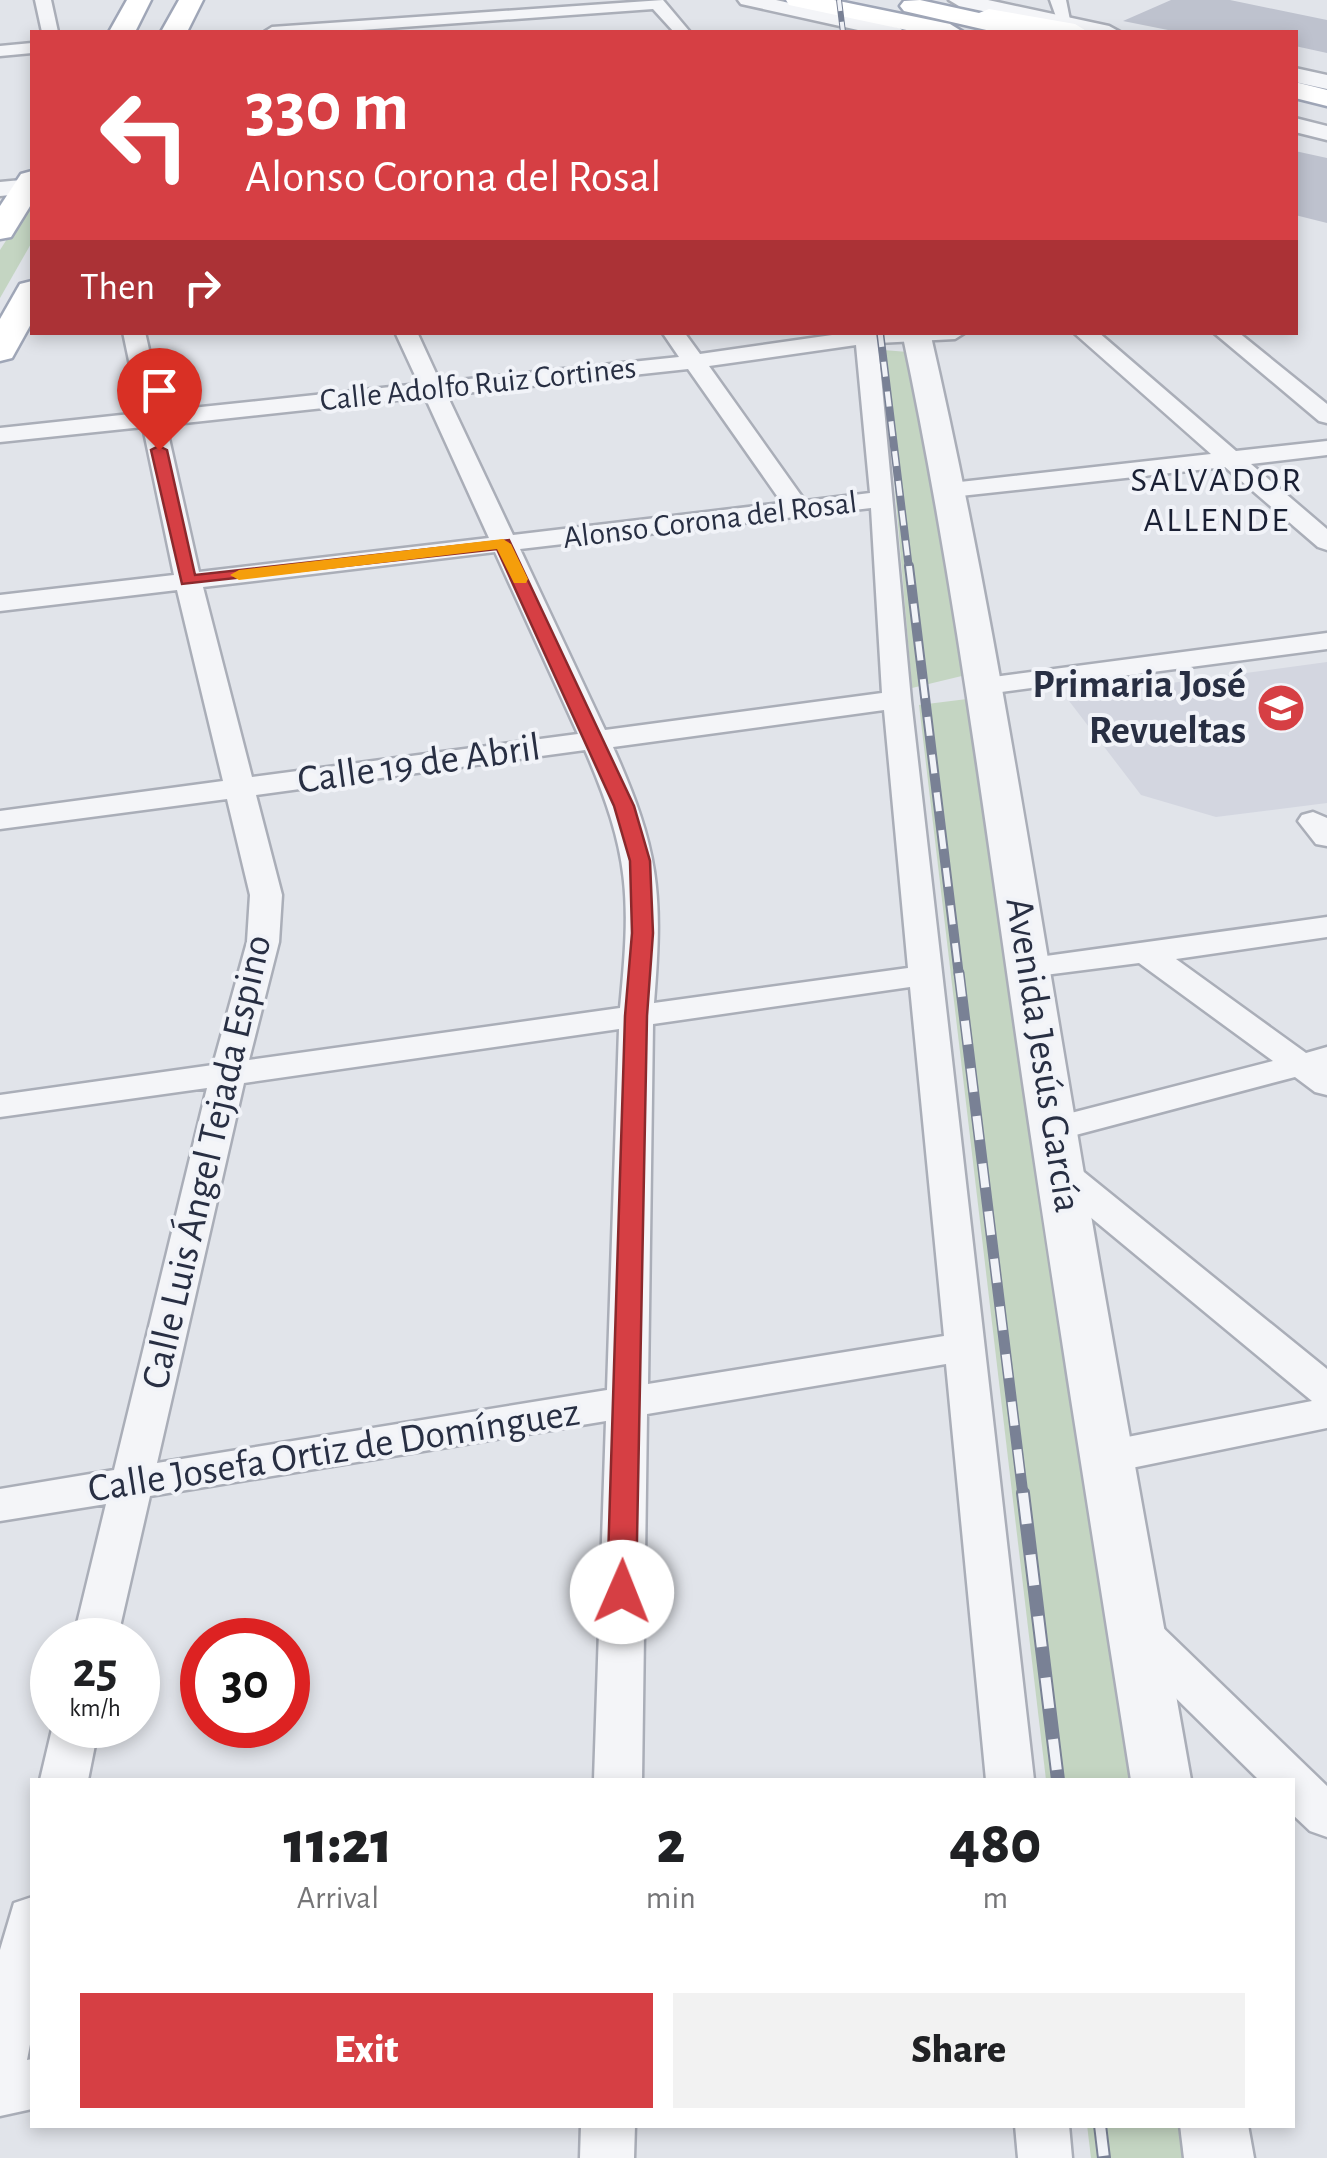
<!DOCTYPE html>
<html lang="en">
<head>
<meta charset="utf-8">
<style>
	body { margin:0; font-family:"Alegreya Sans",sans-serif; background:#f2f2f2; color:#202124; height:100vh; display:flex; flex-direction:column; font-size:38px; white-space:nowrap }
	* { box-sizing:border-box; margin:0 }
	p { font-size:32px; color:#757577 }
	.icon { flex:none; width:55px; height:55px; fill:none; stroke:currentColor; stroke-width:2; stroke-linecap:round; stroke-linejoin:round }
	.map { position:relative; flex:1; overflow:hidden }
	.drawer { position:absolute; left:30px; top:1778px; width:1265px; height:350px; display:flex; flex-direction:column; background:#fff; border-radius:0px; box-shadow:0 5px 15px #0003 }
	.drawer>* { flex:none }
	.hud { position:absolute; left:30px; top:30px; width:1268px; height:305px; border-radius:0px; box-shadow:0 5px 15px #0003; background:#d63f44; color:#fff; overflow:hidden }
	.speed { position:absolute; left:30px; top:1618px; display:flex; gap:20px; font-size:50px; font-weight:700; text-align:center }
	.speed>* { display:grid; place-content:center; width:130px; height:130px; border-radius:50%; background:#fff; box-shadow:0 5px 15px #0003; line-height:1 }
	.speed small { font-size:25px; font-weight:400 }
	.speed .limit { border:15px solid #d22; background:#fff; color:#111 }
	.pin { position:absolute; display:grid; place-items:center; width:85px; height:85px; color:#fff; margin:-102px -42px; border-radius:50% 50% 50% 0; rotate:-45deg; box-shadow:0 0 10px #0007 }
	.pin .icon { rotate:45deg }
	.me { position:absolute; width:110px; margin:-55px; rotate:1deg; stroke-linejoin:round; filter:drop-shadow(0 0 8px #0008) }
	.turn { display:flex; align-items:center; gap:35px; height:210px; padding:0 50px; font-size:45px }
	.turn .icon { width:130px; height:130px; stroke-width:2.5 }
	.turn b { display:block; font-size:70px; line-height:85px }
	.then { display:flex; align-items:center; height:95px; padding:0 50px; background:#0003; gap:20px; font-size:38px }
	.eta { display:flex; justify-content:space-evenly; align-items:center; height:170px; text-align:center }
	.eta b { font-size:60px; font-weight:800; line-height:70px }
	.primary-button { display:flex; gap:20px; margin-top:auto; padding:20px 50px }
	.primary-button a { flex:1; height:115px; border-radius:0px; background:#d63f44; color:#fff; font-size:40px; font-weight:800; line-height:115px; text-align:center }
	.primary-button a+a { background:#f2f2f2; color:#202124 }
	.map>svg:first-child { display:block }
</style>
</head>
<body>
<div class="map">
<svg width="1327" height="2158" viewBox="0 0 1327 2158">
	<rect width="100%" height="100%" fill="#e1e4ea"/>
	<polygon fill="#d3d6e0" points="1327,662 1327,803 1216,817 1141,795 1066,697"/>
	<g fill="#c4d5c2">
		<polygon points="32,200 32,242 0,298 0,250"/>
		<polygon points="883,350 908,352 970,674 912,688"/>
		<polygon points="975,698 1142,1780 1046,1780 919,705"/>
		<polygon points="1087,2125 1195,2125 1200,2158 1091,2158"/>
	</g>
	<g fill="#bec2ce">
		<polygon points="1171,0 1230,0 1327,20 1327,53 1295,46 1295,32 1178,32 1123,21"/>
		<polygon points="1295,151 1327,158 1327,223 1295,215"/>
	</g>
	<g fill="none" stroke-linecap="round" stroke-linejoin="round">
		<g stroke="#aaaeb8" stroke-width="5">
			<g id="minor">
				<polygon points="35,0 51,0 58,32 42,32"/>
				<polygon points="663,0 690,32 674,32 653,9 333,32 264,32 272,27"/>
				<polygon points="1050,0 1066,0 1071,25 1059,25"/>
				<polygon points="32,43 32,53 0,56 0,46"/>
				<path d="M123,332h22l18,79 256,-27 -24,-52h22l23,50 239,-25 -17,-25h22l16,22 153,-22h113l-11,7 -77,4 33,357 123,1080h-48l-40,-416 -299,50 -5,366h-48l12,-359 -456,75 -33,144h-44l33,-136 -106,17v-32l114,-19 93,-382 -207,29v-22l213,-30 34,-123 3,-47 -23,-96 -227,30v-18l223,-30 -46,-191 -177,21v-16l174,-20 -31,-148 -143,15v-14l140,-15zM856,345l14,148 -65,8 -96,-135zM688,369l94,134 -269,32 -66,-140zM425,397l64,141 -290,34 -33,-147zM871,508l11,185 -277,37 -85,-181zM495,552l83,182 -326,43 -49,-190zM884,710l24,258 -254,35c9,-112 5,-153 -41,-256zM585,750c45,104 46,147 35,258l-371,52 30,-118 3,-47 -26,-100zM910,987l34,349 -296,48 5,-360zM619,1029l-12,361 -450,73 87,-380z"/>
				<polygon points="1073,332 1098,332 1236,451 1327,441 1327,455 1251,464 1327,529 1327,550 1318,547 1225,467 951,497 942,495 939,490 942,485 951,483 1211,454"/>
				<polygon points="1213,332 1238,332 1327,404 1327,423 1319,421"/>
				<polygon points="1327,633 1327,649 986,694 972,686 986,678"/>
				<polygon points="1313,812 1327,818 1327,846 1316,844 1298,821 1302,815"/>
				<polygon points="1327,917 1327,937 1176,959 1306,1053 1327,1047 1327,1095 1315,1092 1295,1077 1053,1141 1040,1137 1035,1129 1040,1121 1273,1061 1139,963 1029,977 1017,974 1012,967 1017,960"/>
				<polygon points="1061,1161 1074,1164 1327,1369 1327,1428 1107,1473 1092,1468 1086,1457 1092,1446 1107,1441 1312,1401 1048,1182 1043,1173 1048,1164"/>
				<polygon points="1139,1615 1155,1620 1327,1786 1327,1837 1310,1831 1292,1814 1292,1780 1259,1780 1123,1646 1117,1633 1123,1620"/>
				<polygon points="53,1725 99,1725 88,1780 40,1780"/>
				<polygon points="32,1897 32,2034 27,2060 32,2059 32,2109 0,2116 0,1950 14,1903"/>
				<polygon points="581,2125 635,2125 634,2158 580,2158"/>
				<polygon points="1015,2125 1069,2125 1072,2158 1018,2158"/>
			</g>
		</g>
		<g stroke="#aaaeb8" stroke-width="5">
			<g id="tertiary">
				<polygon points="738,0 776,0 900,28 904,32 867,32 741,4"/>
				<polygon points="949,0 988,0 1109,26 1120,32 1082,32 959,6"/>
				<polygon points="1295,68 1327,75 1327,89 1295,82"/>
				<polygon points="1295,118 1327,126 1327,140 1295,132"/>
				<polygon points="32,179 32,193 0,196 0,182"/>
				<path d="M902,332h28c61,263 101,529 146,794 36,219 77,436 115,654h-60c-34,-217 -69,-433 -101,-650 -40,-267 -72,-533 -128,-798z"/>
				<polygon points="1180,2125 1248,2125 1254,2158 1184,2158"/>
			</g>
		</g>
		<g stroke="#9fa6b7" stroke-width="5">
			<g id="primary">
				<polygon points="127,0 151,0 135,32 109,32"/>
				<polygon points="179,0 203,0 187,32 161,32"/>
				<polygon points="786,0 834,0 950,24 963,32 916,32 789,5"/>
				<polygon points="920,0 979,13 989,9 1075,24 1088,32 995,32 904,11 900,6 904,1"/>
				<polygon points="1295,82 1327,90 1327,106 1295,98"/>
				<polygon points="32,171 32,203 11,237 0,239 0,206 21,174"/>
				<polygon points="32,281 32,322 12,358 0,361 0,319 20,284"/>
			</g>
		</g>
		<use href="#minor" fill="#f4f5f8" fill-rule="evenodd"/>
		<use href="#tertiary" fill="#f4f5f8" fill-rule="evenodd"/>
		<use href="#primary" fill="#fff" fill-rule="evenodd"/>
		<g stroke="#798195" stroke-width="6">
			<polyline id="rail-far4" points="839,0 843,32"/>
		</g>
		<g stroke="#798195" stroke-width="8">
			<polyline id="rail-far3" points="880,332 909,569"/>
		</g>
		<g stroke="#798195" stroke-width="10">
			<polyline id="rail-far2" points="909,566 959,976"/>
		</g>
		<g stroke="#798195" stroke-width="11">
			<polyline id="rail-far1" points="959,973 1023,1495"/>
		</g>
		<g stroke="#798195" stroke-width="14">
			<g id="rail">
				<polyline points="1023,1493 1058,1780"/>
				<polyline points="1100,2125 1104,2158"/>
			</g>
		</g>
		<use href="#rail-far4" stroke="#f1f3f8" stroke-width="4" stroke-dasharray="11" stroke-linecap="butt"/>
		<use href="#rail-far3" stroke="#f1f3f8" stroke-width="5" stroke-dasharray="15" stroke-linecap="butt"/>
		<use href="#rail-far2" stroke="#f1f3f8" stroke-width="6" stroke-dasharray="19" stroke-linecap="butt"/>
		<use href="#rail-far1" stroke="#f1f3f8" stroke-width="8" stroke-dasharray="24" stroke-linecap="butt"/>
		<use href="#rail" stroke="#f1f3f8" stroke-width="10" stroke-dasharray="31" stroke-linecap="butt"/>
	</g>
	<polygon fill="#d63f44" stroke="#8b292c" stroke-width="2.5" points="159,446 167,450 195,575 509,540 634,806 650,861 653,933 647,1016 636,1592 632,1600 622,1603 612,1600 607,1592 625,1016 632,933 630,861 614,806 497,549 182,584 151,450"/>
	<polygon fill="#f59e0b" points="503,539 511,544 528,579 526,583 514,583 497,549 239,580 230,575 239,570"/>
	<defs>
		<g id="school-disc" transform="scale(2.5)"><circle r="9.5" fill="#d63f44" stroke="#f1f3f8"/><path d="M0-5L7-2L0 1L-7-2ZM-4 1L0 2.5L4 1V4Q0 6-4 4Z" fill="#fff"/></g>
	</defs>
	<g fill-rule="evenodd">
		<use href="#school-disc" x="1281" y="708"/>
	</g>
	<g text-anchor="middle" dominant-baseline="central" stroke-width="8" stroke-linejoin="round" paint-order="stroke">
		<g font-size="32" fill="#282f43" stroke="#f1f3f8">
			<text transform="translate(478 384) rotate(-6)">Calle Adolfo Ruiz Cortines</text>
			<text transform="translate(710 520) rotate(-7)">Alonso Corona del Rosal</text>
		</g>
		<g font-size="35" letter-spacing="2.5" fill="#1a2034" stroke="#f1f3f8">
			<text x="1217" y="480">SALVADOR<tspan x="1217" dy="40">ALLENDE</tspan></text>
		</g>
		<g font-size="40" font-weight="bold" fill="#282f43" stroke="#f1f3f8" text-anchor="end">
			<text x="1246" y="685">Primaria José<tspan x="1246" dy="46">Revueltas</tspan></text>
		</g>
		<g font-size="40" fill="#282f43" stroke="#f1f3f8">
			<text transform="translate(419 764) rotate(-8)">Calle 19 de Abril</text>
			<text transform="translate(1043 1055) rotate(81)">Avenida Jesús García</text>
			<text transform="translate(207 1162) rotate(-77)">Calle Luis Ángel Tejada Espino</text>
			<text transform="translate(334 1451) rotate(-9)">Calle Josefa Ortiz de Domínguez</text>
		</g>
	</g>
</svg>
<div class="speed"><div>25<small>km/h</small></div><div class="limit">30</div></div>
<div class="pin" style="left:159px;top:450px;background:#d93025"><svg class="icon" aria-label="arrive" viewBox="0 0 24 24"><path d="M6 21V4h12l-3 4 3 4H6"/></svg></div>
<svg class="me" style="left:622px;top:1592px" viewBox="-20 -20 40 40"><circle r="19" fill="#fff"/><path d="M0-13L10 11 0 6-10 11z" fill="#d63f44"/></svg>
<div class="hud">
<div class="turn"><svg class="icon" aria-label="left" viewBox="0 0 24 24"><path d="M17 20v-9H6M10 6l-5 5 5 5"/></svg><div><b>330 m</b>Alonso Corona del Rosal</div></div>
<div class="then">Then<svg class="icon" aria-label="right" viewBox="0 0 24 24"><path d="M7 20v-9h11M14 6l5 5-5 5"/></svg></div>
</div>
<section class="drawer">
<div class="eta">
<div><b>11:21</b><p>Arrival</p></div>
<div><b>2</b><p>min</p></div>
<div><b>480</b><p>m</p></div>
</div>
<div class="primary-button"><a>Exit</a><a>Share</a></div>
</section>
</div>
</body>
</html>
